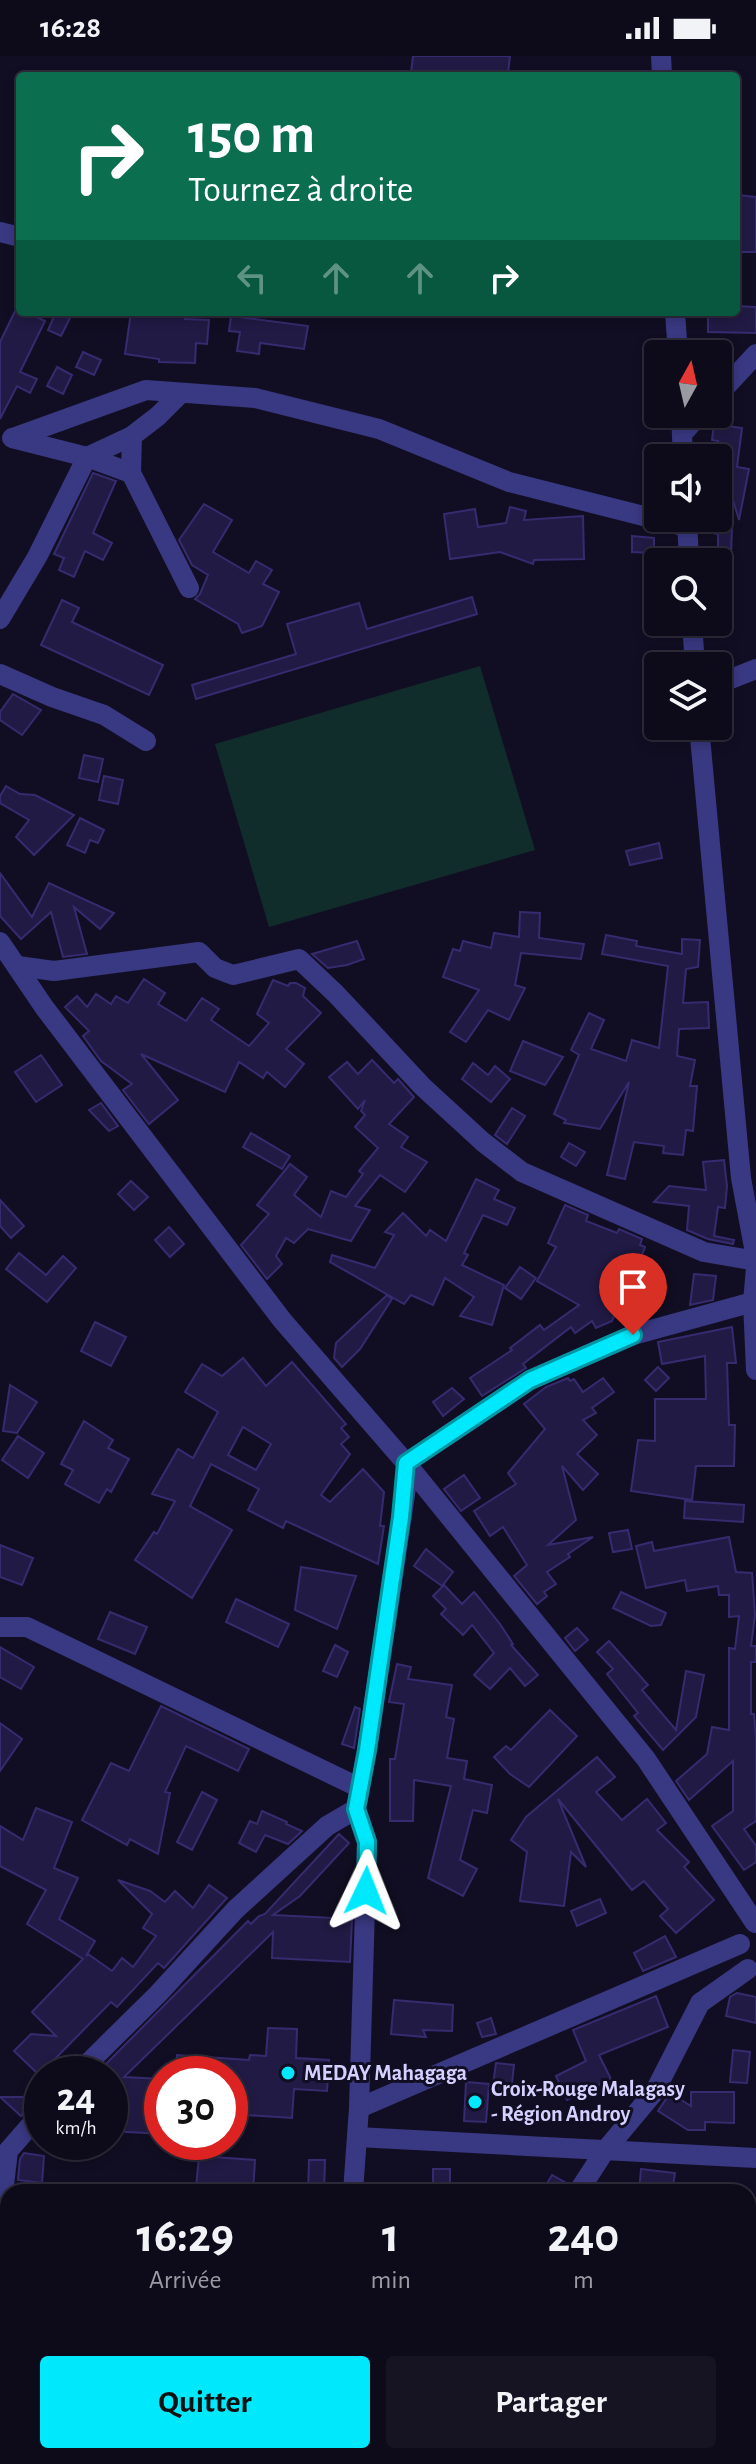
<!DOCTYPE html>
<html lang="fr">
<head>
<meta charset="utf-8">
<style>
	body { margin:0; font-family:"Alegreya Sans",sans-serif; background:#161323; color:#f1f3f6; height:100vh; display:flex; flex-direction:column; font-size:30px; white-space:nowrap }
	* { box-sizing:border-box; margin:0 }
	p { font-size:26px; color:#9a9aa2 }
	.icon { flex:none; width:44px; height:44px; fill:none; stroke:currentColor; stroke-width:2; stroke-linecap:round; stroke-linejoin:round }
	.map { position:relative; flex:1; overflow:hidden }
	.sheet { position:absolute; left:0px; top:2128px; width:756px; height:280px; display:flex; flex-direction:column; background:#0d0a1a; border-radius:24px 24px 0 0; box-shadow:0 4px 12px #0003,0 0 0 2px #2d2b39 }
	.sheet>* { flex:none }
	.guide { position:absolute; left:16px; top:16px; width:724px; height:244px; border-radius:8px; box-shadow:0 4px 12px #0003,0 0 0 2px #2d2b39; background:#0b6e4f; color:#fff; overflow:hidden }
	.needle { width:52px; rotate:8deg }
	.controls { position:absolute; left:644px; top:284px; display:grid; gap:16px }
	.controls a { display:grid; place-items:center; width:88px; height:88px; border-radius:8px; background:#0d0a1a; box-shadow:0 4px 12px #0003,0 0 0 2px #2d2b39; font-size:40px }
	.speed { position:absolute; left:24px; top:2000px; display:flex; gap:16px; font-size:40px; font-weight:700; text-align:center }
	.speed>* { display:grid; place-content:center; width:104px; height:104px; border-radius:50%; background:#0d0a1a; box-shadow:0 4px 12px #0003,0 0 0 2px #2d2b39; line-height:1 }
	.speed small { font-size:20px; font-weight:400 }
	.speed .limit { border:12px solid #d22; background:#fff; color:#111 }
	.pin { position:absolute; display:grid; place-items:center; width:68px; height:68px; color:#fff; margin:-82px -34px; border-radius:50% 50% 50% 0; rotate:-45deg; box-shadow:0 0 8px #0007 }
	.pin .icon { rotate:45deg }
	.me { position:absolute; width:88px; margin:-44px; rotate:2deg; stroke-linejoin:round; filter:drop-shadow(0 0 6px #0008) }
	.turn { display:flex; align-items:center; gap:28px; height:168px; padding:0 40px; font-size:36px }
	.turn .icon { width:104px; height:104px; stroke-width:2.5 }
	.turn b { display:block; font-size:56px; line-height:68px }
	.lanes { display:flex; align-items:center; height:76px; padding:0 40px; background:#0003; justify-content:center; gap:40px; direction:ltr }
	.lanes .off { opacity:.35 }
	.eta { display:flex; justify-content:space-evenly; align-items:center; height:136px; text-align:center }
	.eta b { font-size:48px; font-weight:700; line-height:56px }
	.button { display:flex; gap:16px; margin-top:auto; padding:16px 40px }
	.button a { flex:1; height:92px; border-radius:8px; background:#00e8fb; color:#111; font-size:32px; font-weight:700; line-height:92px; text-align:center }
	.button a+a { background:#161323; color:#f1f3f6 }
	.status { display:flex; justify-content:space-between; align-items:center; height:56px; padding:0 40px; background:#0d0a1a; direction:ltr }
	.status svg { height:22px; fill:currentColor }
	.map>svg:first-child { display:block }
</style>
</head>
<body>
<div class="status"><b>16:28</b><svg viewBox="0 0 49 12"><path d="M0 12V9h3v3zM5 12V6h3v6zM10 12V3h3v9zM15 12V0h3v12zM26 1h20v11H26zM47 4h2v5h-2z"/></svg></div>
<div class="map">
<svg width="756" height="2408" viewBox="0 0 756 2408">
	<rect width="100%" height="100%" fill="#110e23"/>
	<polygon fill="#112d2b" points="480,610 535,794 269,871 215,688"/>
	<g fill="#211a44" stroke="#372b70" stroke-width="2" fill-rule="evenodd">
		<polygon points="413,0 510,0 508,17 439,15 438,20 434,20 411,17"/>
		<polygon points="738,139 756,141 756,196 736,196"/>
		<polygon points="736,250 756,251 756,277 708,276 708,256 736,256"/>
		<polygon points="17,251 20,256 27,256 45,265 20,316 37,323 30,337 17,330 0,363 0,286"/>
		<polygon points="56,256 73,256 61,280 48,274"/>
		<polygon points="131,256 186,256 185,263 209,264 207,288 196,287 195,307 159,306 159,303 125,298"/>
		<polygon points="231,260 308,270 304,293 260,287 259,298 237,295 240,276 229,275"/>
		<polygon points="83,296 101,304 94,319 76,311"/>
		<polygon points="57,311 72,319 63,338 47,330"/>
		<polygon points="714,368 742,372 737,411 749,413 739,464 733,444 731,499 718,498 718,478 701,475 702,462 718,462 718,385 712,384"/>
		<polygon points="93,417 116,425 93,477 112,487 103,504 85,495 74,521 59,514 64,502 54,498"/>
		<polygon points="204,448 232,464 213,496 249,517 256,505 272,514 263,528 279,536 262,570 242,577 238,568 195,543 200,538 208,519 192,509 179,484"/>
		<polygon points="510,451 526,455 524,464 583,460 584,503 534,504 533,508 500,496 450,503 444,458 475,453 478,471 506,467"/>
		<polygon points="632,480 654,482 654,497 632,496"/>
		<polygon points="472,541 477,558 196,643 192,629 296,598 287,568 359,547 367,573"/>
		<polygon points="62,544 79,552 72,566 163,609 149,639 41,589"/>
		<polygon points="13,638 41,654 22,679 0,664 0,656"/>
		<polygon points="84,699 103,703 98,726 79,722"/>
		<polygon points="104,720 123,724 118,748 99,744"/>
		<polygon points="6,730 20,738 35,739 74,759 34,799 16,781 29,764 0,747 0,740"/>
		<polygon points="80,762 104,774 98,787 90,784 85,797 67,789"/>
		<polygon points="659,787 662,802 630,809 626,795"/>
		<polygon points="0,817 32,861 49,827 114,857 100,873 74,851 87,898 63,901 51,856 21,883 0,860"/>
		<polygon points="520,856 540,857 539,882 584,888 581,903 521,897 515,929 525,932 509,964 488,954 466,986 450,976 479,934 443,921 453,893 460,895 463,885 491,892 494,877 519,881"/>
		<polygon points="606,879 637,885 636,890 682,898 682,883 700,884 698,911 686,913 683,947 708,946 709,972 679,973 677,1000 695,1004 690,1030 697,1030 693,1075 686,1074 683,1099 663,1097 664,1090 634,1086 625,1123 607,1119 629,1026 600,1073 564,1067 566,1064 554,1058 579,999 571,994 589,957 604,964 591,993 626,1005 632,984 659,992 668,910 602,898"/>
		<polygon points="357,885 364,903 347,909 328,912 312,898"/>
		<polygon points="144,923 165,937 158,948 186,965 202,942 219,953 211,964 249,990 269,967 257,958 273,924 288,930 290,927 296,927 305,932 303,940 321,957 286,993 304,1008 285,1031 267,1016 263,1022 239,1006 225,1036 141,998 178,1044 149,1068 123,1034 132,1028 101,1005 83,980 89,975 65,951 77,940 87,951 96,938 111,948 116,940 128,947"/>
		<polygon points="523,985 563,1001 545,1029 510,1015"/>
		<polygon points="41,999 62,1029 36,1046 15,1016"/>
		<polygon points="372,1004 394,1027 398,1023 414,1041 389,1068 408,1081 401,1091 427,1106 405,1136 380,1119 355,1150 370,1154 351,1185 308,1173 294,1187 286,1182 276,1200 282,1208 267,1223 241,1189 269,1158 257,1149 290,1108 307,1121 294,1139 321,1161 331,1135 346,1141 363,1118 359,1115 378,1092 355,1071 365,1059 361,1055 365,1044 358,1053 329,1021 347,1006 358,1018"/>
		<polygon points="473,1007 488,1019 495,1010 510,1023 491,1046 462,1023"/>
		<polygon points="101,1047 118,1070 109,1075 89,1054"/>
		<polygon points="512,1052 525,1060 507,1088 495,1079"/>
		<polygon points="251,1077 290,1100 282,1113 243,1091"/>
		<polygon points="569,1087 585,1096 576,1110 561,1101"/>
		<polygon points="724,1104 727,1130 725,1152 718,1151 714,1180 734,1184 733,1188 708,1183 687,1174 689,1150 654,1146 669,1130 706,1134 703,1106"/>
		<polygon points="476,1123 499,1134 494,1143 515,1152 507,1169 483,1159 464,1197 468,1199 462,1209 504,1229 492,1269 460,1260 474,1241 445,1222 433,1249 411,1239 404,1248 330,1206 332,1199 375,1212 394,1179 385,1176 403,1157 426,1180 430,1174 446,1185"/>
		<polygon points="131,1125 148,1141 134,1154 118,1138"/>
		<polygon points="0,1144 24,1170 11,1182 0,1170"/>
		<polygon points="565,1149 588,1159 586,1165 617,1177 619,1173 642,1183 640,1189 645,1191 636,1215 659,1222 651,1248 646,1248 644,1254 620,1247 612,1265 596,1272 592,1265 575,1277 571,1271 523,1308 526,1312 482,1340 470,1322 512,1294 510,1292 540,1269 544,1274 579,1249 537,1225 556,1191 548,1187"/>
		<polygon points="169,1171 184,1188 170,1201 155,1184"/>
		<polygon points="19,1197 46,1219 63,1200 76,1212 47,1246 6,1213"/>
		<polygon points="520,1211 536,1222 521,1243 505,1232"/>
		<polygon points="694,1218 716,1220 713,1244 690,1249"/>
		<polygon points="387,1239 392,1243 360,1293 342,1311 334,1302 336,1287"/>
		<polygon points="95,1266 126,1281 111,1310 81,1295"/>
		<polygon points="732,1271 736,1307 727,1307 729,1369 735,1369 734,1410 696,1410 692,1444 631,1435 638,1384 655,1385 655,1343 706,1343 705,1300 662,1308 658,1286"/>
		<path d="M243,1302l23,28 26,-24 54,62 -5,4 8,9 -8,7 9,10 -29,41 9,7 33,-33 21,23 -4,34h4l-6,38 -92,-43 -3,7 -35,-18 11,-21 -48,-25 -21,42 42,24 -40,68 -57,-38 19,-28 3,2 18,-33 -23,-7 26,-45 15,9 25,-46 -33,-20 17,-28 20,12zM243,1371l28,17 -15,26 -28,-15z"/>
		<polygon points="658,1311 669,1322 656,1335 645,1324"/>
		<polygon points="568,1322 570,1325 574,1323 583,1336 603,1322 614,1336 592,1352 596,1357 583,1364 597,1379 577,1398 598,1418 583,1434 562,1410 576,1464 548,1489 593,1481 568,1498 570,1501 547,1516 556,1528 544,1536 547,1540 537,1548 514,1520 527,1509 503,1471 490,1480 474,1455 516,1428 508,1417 545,1373 524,1348 546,1331"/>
		<polygon points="10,1329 37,1346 17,1377 3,1375"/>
		<polygon points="452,1332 464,1343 443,1360 433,1346"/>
		<polygon points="84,1365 113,1384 108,1392 129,1403 111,1436 107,1433 99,1447 65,1428 73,1414 61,1408"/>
		<polygon points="18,1380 44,1397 28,1422 2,1404"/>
		<polygon points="464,1419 480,1442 461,1455 444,1433"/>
		<polygon points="685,1445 744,1449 743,1466 684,1462"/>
		<polygon points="628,1474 632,1493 613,1496 609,1477"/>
		<polygon points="729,1481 736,1516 752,1517 755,1559 751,1590 756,1590 756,1606 751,1606 751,1658 754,1658 756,1681 756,1765 744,1773 756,1790 756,1806 744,1814 712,1770 733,1755 733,1705 689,1744 676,1725 707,1698 712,1671 729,1674 729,1592 735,1593 739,1560 729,1561 729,1539 719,1539 718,1530 687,1535 685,1524 646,1532 636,1490 652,1486 654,1495"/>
		<polygon points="0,1489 33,1502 22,1529 0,1521"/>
		<polygon points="426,1493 453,1516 442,1530 414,1510"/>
		<polygon points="301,1511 356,1520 337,1573 295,1554"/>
		<polygon points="444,1529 462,1548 474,1536 480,1543 500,1568 513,1588 511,1589 538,1619 525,1630 510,1612 490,1633 474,1619 494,1597 472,1569 463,1579 441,1558 446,1553 433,1540"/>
		<polygon points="621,1536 666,1557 661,1569 651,1570 613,1552"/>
		<polygon points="236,1543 289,1568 278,1591 226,1566"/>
		<polygon points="110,1556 147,1571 135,1598 98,1583"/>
		<polygon points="577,1572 588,1584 575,1595 565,1582"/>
		<polygon points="609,1585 648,1629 642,1634 676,1674 686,1615 704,1619 696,1661 663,1694 634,1660 638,1657 607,1618 613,1613 597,1596"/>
		<polygon points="335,1589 348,1596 337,1621 323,1615"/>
		<polygon points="0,1591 34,1611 21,1633 0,1621"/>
		<polygon points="397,1608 411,1611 408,1623 452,1629 446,1661 454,1663 447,1702 467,1705 464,1723 492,1729 487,1757 473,1754 460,1804 477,1813 463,1840 428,1822 451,1730 414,1724 413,1765 390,1765 390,1703 395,1703 404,1648 389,1646"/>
		<polygon points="161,1650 249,1693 238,1715 186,1690 165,1736 170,1737 158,1798 130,1783 127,1789 82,1764 111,1707 129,1715"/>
		<polygon points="355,1651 360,1653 354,1692 342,1688"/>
		<polygon points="550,1654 577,1680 529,1731 510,1718 494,1701 506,1690 511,1694"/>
		<polygon points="0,1667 22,1683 0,1715"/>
		<polygon points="597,1701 615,1721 596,1736 622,1764 647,1743 666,1767 657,1774 689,1806 684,1811 714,1844 676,1877 660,1860 668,1853 644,1825 632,1834 558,1743 586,1811 571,1796 564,1850 520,1845 527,1796 511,1784 526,1761"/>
		<polygon points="202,1736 217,1744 192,1794 177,1786"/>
		<polygon points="36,1752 72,1766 54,1812 78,1822 59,1863 95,1885 86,1900 88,1898 112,1915 122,1902 133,1911 156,1880 143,1872 152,1858 118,1824 150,1835 165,1846 175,1835 193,1852 209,1829 227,1842 164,1912 158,1907 117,1951 111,1946 42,2016 36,2016 14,1995 31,1978 56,1980 32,1956 83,1903 27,1868 46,1834 0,1810 0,1770 23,1784"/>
		<polygon points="262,1755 287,1766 286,1768 302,1775 288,1788 265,1779 256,1796 239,1787 250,1765 257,1768"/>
		<polygon points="339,1778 349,1787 300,1840 273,1859 352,1863 350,1906 272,1902 273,1876 124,2021 162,2023 162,2078 110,2075 110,2018 96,2018 248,1865 251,1868 259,1860 265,1858"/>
		<polygon points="600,1843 606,1857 577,1870 571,1855"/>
		<polygon points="665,1880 676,1901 643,1915 634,1897"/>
		<polygon points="737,1937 756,1941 756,1967 726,1960 730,1941"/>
		<polygon points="656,1940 668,1971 599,1999 611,2023 567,2044 556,2020 586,2005 573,1974"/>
		<polygon points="394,1944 453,1949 452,1975 423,1974 426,1981 391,1978"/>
		<polygon points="491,1962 496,1978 482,1981 477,1967"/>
		<polygon points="268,1972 297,1973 296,2002 329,2004 327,2035 294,2033 292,2062 230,2058 230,2018 176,2018 177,1999 249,2004 250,1999 266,2000"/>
		<polygon points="733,1994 750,1996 747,2027 730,2026"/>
		<polygon points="496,2007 514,2009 511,2037 492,2036"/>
		<polygon points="466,2026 489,2028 486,2066 464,2065"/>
		<polygon points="691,2036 734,2036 734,2067 705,2066 705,2074 688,2074 658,2055 670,2037 691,2050"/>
		<polygon points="0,2041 28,2041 34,2046 21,2060"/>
		<polygon points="24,2097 44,2100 42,2127 18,2124 20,2103"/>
		<polygon points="199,2100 255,2104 253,2136 196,2132"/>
		<polygon points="309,2104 325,2104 324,2136 308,2136"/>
		<rect x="433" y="2113" width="17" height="23"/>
		<polygon points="641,2113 675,2117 672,2136 639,2136"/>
		<polygon points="552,2119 568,2128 565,2136 542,2136"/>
	</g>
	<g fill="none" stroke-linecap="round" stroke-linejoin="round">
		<g stroke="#393882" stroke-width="20">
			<polyline points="661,0 662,20"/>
			<polyline points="0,176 20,181"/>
			<polyline points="675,256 678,298"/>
			<polyline points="181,337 158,360 132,380 131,417 189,532"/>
			<polyline points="718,339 756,298"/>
			<polyline points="681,358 683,402"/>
			<polyline points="682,378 700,358"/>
			<polyline points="12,382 87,401 131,417"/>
			<polyline points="13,382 146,334 255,342 379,373 509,426 687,471"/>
			<polyline points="687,462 689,506"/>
			<polyline points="0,563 37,501 87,401 132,380"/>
			<polyline points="692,566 695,610"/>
			<polyline points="0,618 52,641 104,659 146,685"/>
			<polyline points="718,628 756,613"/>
			<polyline points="699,670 741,1122 756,1202"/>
			<polyline points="0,886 44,951 282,1264 406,1407 646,1703 755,1867"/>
			<polyline points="18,910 54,915 199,896 215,912 233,919 299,903 336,938 423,1031 483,1086 522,1116 704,1196 756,1205"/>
			<polyline points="756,1212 753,1246 756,1314"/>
			<polyline points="0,1571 27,1571 360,1732"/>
			<polyline points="77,2018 158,1938 235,1854 327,1770 356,1753"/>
			<polyline points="359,2052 740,1888"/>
			<polyline points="357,2081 756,2102"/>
			<polyline points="353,2136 359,2052 367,1786 356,1753 367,1694 406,1432 406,1407 530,1324 633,1279 753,1246"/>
			<polyline points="578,2136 604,2096 655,2035 700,1947 748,1913"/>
			<polyline points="0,2163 8,2095 42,2056"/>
			<polyline points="335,2408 336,2400"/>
			<polyline points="628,2408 628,2400"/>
		</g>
		<g stroke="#bc57ff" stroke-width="20">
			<polyline points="0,2271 8,2271"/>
			<polyline points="748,2313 756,2313"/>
		</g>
	</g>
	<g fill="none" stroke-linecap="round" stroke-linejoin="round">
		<g stroke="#0097a3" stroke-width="20">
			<polyline id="route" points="366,1835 367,1786 356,1753 367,1694 401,1461 406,1407 530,1324 633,1279"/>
		</g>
		<use href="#route" stroke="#00e8fb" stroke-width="14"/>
	</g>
	<g fill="#00e8fb" stroke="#110e23" stroke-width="3">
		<circle cx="288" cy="2017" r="8"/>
		<circle cx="475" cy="2046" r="8"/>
	</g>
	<g text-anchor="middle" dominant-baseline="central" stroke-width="6" stroke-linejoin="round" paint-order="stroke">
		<g font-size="22" font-weight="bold" fill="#d4d0ff" stroke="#110e23" text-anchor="start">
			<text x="304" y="2017">MEDAY Mahagaga</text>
			<text x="491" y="2033">Croix-Rouge Malagasy<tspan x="491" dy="25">- Région Androy</tspan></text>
		</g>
	</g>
</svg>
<div class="controls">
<a><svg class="needle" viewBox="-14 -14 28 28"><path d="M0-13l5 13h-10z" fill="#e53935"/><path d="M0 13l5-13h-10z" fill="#9a9aa2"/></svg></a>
<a><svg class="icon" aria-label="sound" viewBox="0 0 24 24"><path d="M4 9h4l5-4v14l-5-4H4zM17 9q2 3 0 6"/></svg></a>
<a><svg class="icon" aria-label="search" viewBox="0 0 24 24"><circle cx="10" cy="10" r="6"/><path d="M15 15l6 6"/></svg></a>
<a><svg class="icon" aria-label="layers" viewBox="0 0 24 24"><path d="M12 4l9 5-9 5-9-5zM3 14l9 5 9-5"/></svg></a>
</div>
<div class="speed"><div>24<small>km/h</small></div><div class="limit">30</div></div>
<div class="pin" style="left:633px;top:1279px;background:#d93025"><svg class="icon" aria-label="arrive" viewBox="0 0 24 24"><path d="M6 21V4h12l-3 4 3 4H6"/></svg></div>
<svg class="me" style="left:366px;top:1835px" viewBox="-20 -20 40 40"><path d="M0-17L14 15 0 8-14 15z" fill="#00e8fb" stroke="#fff" stroke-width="4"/></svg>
<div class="guide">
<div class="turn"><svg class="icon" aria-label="right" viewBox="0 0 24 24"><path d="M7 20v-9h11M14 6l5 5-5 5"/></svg><div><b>150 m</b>Tournez à droite</div></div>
<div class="lanes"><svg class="icon off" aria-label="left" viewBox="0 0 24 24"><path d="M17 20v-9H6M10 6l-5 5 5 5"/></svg><svg class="icon off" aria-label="ahead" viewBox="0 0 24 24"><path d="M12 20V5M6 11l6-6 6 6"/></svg><svg class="icon off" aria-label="ahead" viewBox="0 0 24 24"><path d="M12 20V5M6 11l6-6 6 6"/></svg><svg class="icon" aria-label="right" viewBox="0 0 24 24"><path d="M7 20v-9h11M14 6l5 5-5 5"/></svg></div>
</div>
<section class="sheet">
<div class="eta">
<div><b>16:29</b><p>Arrivée</p></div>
<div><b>1</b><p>min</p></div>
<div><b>240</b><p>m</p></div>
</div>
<div class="button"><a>Quitter</a><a>Partager</a></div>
</section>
</div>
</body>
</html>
